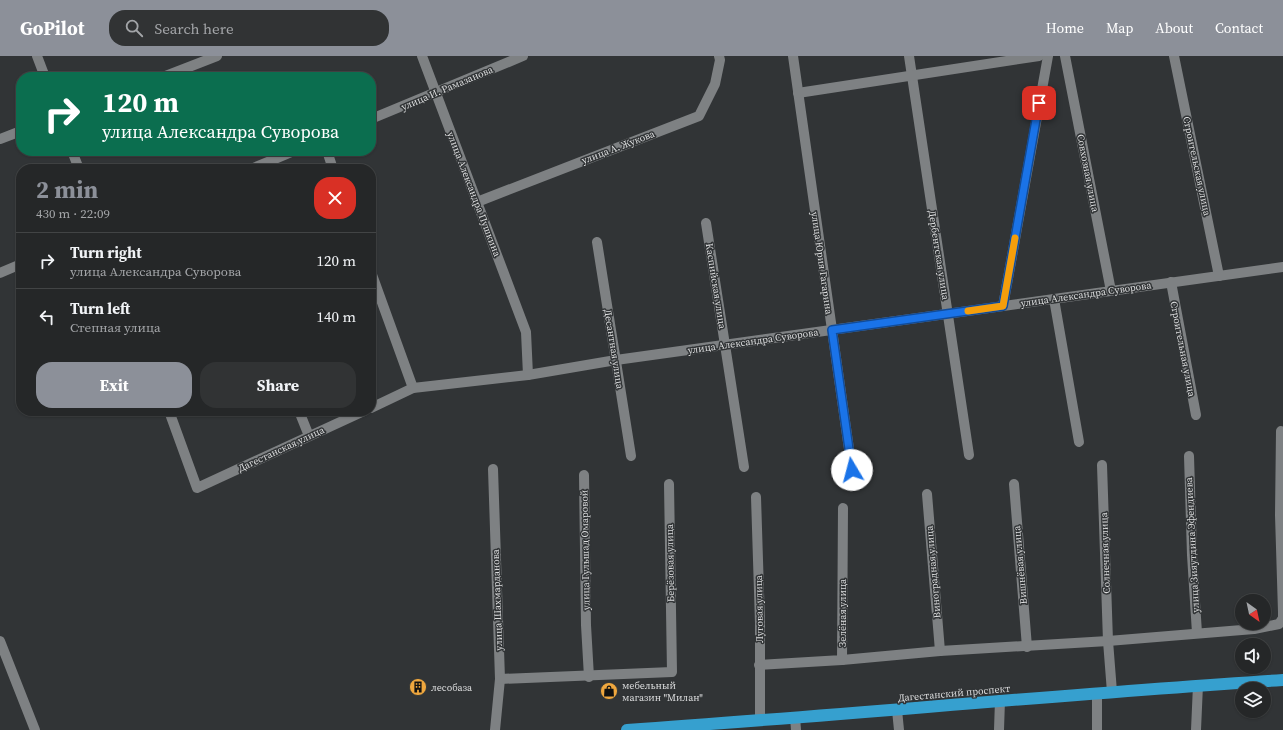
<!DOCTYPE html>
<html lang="en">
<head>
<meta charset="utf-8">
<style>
	body { margin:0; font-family:"Source Serif 4",serif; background:#313334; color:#f1f3f6; height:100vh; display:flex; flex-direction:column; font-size:15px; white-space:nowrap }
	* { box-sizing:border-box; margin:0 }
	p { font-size:13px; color:#a3a5a8 }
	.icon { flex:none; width:22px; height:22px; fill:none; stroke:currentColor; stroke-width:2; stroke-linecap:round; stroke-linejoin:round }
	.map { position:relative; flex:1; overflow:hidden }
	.sheet { position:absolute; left:16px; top:108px; width:360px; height:252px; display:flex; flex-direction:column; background:#252728; border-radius:16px; box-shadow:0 1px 3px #0004,0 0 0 1px #424445 }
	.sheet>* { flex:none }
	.top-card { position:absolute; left:16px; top:16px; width:360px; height:84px; border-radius:16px; box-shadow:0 1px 3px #0004,0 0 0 1px #424445; background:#0b6e4f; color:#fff; overflow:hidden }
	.needle { width:26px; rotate:147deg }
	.buttons { position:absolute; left:1235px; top:538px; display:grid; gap:8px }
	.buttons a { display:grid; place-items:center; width:36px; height:36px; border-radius:50%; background:#252728; box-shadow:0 1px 3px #0004,0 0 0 1px #424445; font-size:20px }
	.pin { position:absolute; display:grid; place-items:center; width:34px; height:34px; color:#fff; margin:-17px; border-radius:8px; box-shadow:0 2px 6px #0006 }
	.me { position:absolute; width:44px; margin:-22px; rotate:352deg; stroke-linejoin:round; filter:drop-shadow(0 0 3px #0008) }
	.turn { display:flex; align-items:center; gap:14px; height:84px; padding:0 20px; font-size:18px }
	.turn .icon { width:52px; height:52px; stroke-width:2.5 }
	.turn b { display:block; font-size:28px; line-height:34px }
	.round { display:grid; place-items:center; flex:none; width:42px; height:42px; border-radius:16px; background:#313334 }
	.summary { display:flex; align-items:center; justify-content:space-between; height:68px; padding:0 20px }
	h1 { font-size:24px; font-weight:700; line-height:30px; color:#8c9099 }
	.action { display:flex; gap:8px; margin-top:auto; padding:8px 20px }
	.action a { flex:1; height:46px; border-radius:16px; background:#8c9099; color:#fff; font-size:16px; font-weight:700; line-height:46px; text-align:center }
	.action a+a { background:#313334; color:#f1f3f6 }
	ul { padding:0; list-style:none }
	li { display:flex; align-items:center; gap:12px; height:56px; padding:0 20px; border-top:1px solid #424445 }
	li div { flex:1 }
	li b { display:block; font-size:15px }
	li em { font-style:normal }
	header { display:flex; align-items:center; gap:24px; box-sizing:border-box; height:56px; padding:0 20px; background:#8c9099; color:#fff }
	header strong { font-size:19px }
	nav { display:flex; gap:22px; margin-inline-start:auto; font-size:14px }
	.search { width:280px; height:36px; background:#313334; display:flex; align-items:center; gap:10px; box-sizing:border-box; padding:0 14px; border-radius:16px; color:#a3a5a8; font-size:15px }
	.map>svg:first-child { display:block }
</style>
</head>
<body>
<header>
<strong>GoPilot</strong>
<div class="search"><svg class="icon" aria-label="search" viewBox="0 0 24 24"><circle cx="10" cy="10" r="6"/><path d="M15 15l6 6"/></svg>Search here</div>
<nav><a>Home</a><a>Map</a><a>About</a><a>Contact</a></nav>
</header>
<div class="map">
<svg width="1283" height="674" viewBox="0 0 1283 674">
	<rect width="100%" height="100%" fill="#313436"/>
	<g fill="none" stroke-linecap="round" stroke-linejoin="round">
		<g stroke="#7e8183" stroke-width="10">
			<polyline points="37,0 45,21"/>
			<polyline points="422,0 526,276 528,319"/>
			<polyline points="793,0 852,414"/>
			<polyline points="909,0 969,399"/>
			<polyline points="1065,0 1111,235"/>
			<polyline points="1174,0 1219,220"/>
			<polyline points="163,21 217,0"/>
			<polyline points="798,37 1039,0"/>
			<polyline points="371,63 523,0"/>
			<polyline points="0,83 21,75"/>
			<polyline points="72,95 79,113"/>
			<polyline points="327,95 333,113"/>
			<polyline points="251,113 294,95"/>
			<polyline points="477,146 699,60 715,28 720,4 719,0"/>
			<polyline points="706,167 744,411"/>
			<polyline points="597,186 631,400"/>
			<polyline points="371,216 413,332"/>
			<polyline points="0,217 21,208"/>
			<polyline points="1171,226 1196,359"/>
			<polyline points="1054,243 1079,386"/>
			<polyline points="1003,250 1048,0"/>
			<polyline points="371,352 413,332 528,319 616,304 1283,211"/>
			<polyline points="169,355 197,432 364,355"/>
			<polyline points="299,355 309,380"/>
			<polyline points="1189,400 1192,499 1197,577"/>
			<polyline points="1102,409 1108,585 1112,636"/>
			<polyline points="493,413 500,623 495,674"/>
			<polyline points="584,419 586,569 589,621"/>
			<polyline points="1014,428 1027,591"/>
			<polyline points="927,438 940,595"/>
			<polyline points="756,441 760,567 760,665"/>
			<polyline points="0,585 35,674"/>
			<polyline points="842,604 940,595 1108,585 1254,573 1279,568 1283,562 1283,556 1280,459 1281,375"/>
			<polyline points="759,609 842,604 843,452"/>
			<polyline points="500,623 672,616 669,428"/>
			<polyline points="897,654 899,674"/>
			<polyline points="795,661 796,674"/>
			<polyline points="999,674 1000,644"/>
			<polyline points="1097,674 1097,637"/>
			<polyline points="1196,674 1198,629"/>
		</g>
		<path stroke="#36a0cf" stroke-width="12" d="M627,674c219,-15 437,-36 656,-50"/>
	</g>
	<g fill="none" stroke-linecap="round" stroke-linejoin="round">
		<g stroke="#114b97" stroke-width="10">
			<polyline id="route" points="852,414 832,274 1003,250 1039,47"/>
		</g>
		<use href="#route" stroke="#1a73e8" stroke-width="7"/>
		<polyline stroke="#f59e0b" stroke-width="7" points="968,255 1003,250 1015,182"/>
	</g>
	<defs>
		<g id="building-disc" transform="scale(0.9)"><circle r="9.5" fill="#efa73e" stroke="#313436"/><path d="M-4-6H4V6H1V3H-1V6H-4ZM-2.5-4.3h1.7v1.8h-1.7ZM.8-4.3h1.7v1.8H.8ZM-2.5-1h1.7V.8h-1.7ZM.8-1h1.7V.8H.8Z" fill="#111"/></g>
		<g id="shop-disc" transform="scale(0.9)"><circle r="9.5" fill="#efa73e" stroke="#313436"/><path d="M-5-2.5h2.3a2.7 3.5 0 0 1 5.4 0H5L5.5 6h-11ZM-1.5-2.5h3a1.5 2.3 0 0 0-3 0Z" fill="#111"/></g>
	</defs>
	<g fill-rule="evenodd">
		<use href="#building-disc" x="418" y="631"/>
		<use href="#shop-disc" x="609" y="635"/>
	</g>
	<g text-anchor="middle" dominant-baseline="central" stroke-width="3" stroke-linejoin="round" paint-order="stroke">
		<g font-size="10" fill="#dcddde" stroke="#313436">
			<text transform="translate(447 32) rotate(-23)">улица И. Рамазанова</text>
			<text transform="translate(618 91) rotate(-21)">улица А. Жукова</text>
			<text transform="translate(1197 110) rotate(78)">Строительская улица</text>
			<text transform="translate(1088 117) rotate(79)">Совхозная улица</text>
			<text transform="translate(474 138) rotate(69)">улица Александра Пушкина</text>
			<text transform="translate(939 199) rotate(81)">Дербентская улица</text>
			<text transform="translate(822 207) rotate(82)">улица Юрия Гагарина</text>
			<text transform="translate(716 230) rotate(81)">Каспийская улица</text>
			<text transform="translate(1086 238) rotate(-8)">улица Александра Суворова</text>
			<text transform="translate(753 285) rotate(-8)">улица Александра Суворова</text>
			<text transform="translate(614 293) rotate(81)">Десантная улица</text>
			<text transform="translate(1183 293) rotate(79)">Строительная улица</text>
			<text transform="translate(281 393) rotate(-25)">Дагестанская улица</text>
			<text transform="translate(1192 489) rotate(-93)">улица Зияутдина Эфендиева</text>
			<text transform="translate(585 494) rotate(-91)">улица Гульшад Омаровой</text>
			<text transform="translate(1105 497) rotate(-92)">Солнечная улица</text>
			<text transform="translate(670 507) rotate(-91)">Берёзовая улица</text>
			<text transform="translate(1020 509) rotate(-95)">Вишнёвая улица</text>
			<text transform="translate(933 516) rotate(-95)">Виноградная улица</text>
			<text transform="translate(497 544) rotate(-92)">улица Шахмарданова</text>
			<text transform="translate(759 553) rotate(-91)">Луговая улица</text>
			<text transform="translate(842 557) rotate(-90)">Зелёная улица</text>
			<text transform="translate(954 637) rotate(-5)">Дагестанский проспект</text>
		</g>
		<g font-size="10" fill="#dcddde" stroke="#313436" text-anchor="start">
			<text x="622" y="629">мебельный<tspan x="622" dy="12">магазин "Милан"</tspan></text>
			<text x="431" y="631">лесобаза</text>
		</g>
	</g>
</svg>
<div class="buttons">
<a><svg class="needle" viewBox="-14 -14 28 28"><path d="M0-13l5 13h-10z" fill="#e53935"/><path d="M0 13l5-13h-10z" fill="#a3a5a8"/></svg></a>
<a><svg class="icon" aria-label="sound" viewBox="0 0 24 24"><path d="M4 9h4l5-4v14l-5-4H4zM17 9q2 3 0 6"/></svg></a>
<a><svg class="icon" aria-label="layers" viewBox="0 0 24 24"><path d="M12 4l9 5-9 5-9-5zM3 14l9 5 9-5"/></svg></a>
</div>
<div class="pin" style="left:1039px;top:47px;background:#d93025"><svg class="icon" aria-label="arrive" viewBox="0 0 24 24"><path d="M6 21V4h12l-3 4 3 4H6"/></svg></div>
<svg class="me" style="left:852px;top:414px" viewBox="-20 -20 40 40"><circle r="19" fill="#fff"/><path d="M0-13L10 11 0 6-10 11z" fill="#1a73e8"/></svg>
<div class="top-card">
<div class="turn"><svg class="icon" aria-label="right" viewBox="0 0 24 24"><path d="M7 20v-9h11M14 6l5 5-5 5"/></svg><div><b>120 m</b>улица Александра Суворова</div></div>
</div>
<section class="sheet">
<div class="summary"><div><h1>2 min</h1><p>430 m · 22:09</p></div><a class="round" style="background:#d93025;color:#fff"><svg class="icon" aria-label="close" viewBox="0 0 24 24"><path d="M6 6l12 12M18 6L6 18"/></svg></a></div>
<ul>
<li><svg class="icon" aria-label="right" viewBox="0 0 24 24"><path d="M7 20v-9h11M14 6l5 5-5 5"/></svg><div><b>Turn right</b><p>улица Александра Суворова</p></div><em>120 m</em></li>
<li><svg class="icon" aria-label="left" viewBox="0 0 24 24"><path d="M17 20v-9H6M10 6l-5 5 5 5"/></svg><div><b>Turn left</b><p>Степная улица</p></div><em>140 m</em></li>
</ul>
<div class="action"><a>Exit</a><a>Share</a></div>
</section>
</div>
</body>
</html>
